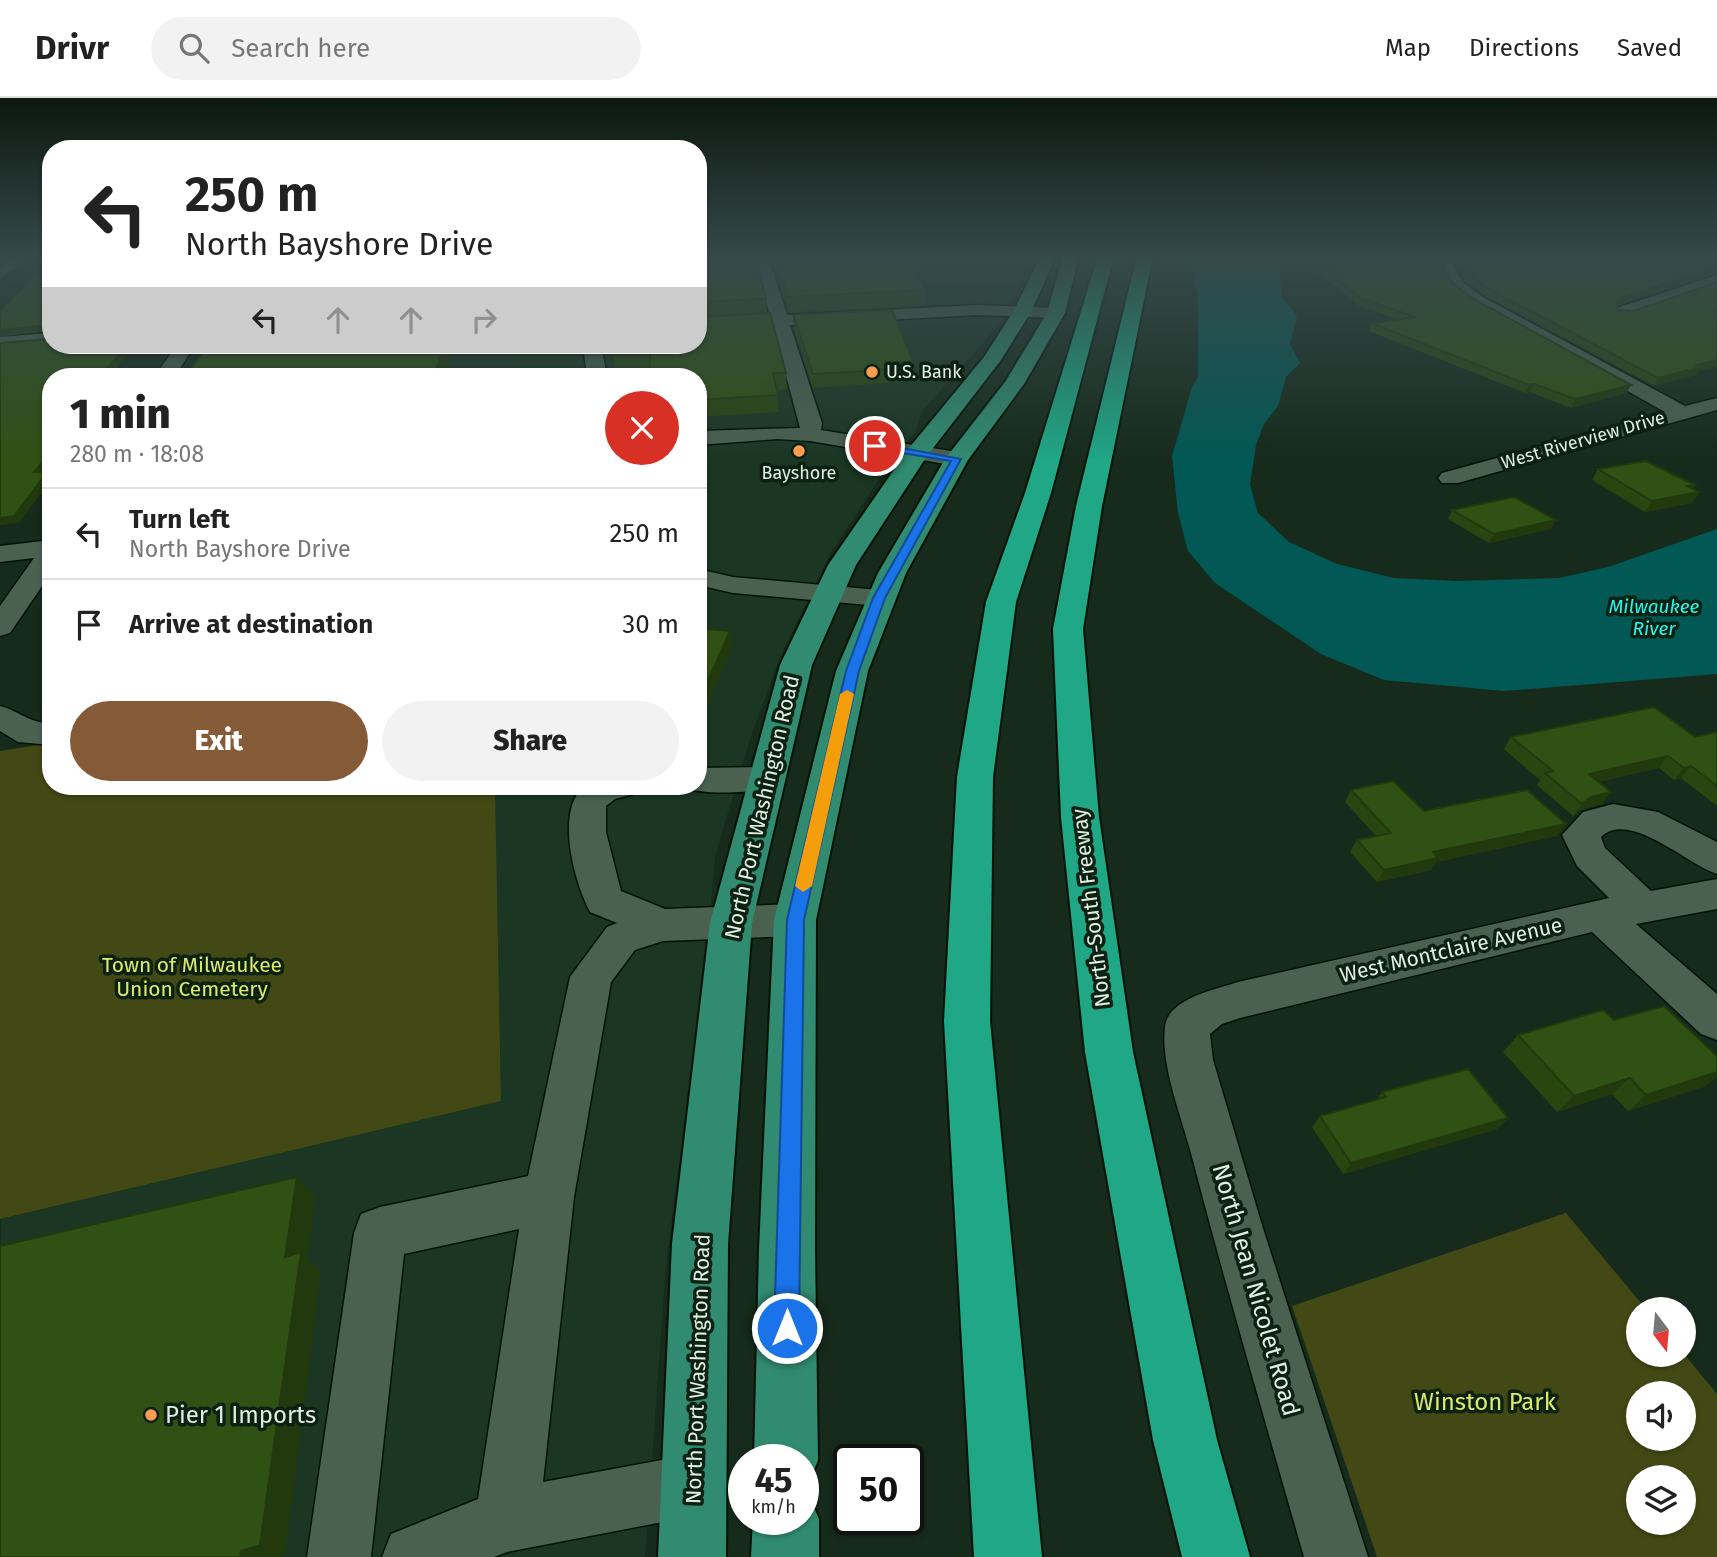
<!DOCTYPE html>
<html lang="en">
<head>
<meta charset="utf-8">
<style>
	body { margin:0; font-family:"Fira Sans",sans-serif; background:#f2f2f2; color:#222; height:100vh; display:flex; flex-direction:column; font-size:26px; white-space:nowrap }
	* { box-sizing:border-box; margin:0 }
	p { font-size:23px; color:#767676 }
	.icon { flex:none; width:38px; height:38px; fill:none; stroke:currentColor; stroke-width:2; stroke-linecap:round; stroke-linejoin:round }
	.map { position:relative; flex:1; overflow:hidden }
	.drawer { position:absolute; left:42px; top:270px; width:665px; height:427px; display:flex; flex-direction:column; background:#fff; border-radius:28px; box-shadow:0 2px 5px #0004 }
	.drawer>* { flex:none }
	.banner { position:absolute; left:42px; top:42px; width:665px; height:214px; border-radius:28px; box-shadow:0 2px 5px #0004; background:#fff; color:#222; overflow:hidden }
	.needle { width:46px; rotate:164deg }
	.tools { position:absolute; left:1626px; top:1199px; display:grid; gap:14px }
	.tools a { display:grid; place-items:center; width:70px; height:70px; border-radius:50%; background:#fff; box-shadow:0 2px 5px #0004; font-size:35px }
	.speed { position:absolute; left:728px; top:1346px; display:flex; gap:14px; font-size:35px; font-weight:700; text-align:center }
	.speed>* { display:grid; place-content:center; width:91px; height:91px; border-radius:50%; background:#fff; box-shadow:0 2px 5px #0004; line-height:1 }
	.speed small { font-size:18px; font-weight:400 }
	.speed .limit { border:4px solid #111; border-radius:10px; background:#fff; color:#111 }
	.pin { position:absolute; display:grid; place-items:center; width:60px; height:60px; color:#fff; margin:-30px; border:4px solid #fff; border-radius:50%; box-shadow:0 2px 7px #0007 }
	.me { position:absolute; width:77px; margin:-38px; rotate:0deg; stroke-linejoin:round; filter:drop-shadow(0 0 5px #0008) }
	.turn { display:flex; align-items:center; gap:24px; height:147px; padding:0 28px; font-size:32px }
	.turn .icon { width:91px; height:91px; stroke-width:2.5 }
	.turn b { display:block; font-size:49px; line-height:60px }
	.lanes { display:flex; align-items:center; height:66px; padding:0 28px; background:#0003; justify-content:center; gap:35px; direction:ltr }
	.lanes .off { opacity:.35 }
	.round { display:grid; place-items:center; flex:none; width:74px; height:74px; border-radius:37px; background:#f2f2f2 }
	.overview { display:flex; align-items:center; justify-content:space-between; height:119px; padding:0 28px }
	h1 { font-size:42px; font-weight:800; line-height:52px }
	.action { display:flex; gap:14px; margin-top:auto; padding:14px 28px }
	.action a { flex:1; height:80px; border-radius:42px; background:#845a37; color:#fff; font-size:28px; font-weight:800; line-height:80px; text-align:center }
	.action a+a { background:#f2f2f2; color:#222 }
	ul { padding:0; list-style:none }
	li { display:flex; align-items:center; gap:21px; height:91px; padding:0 28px; border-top:2px solid #e0e0e0 }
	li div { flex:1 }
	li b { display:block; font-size:26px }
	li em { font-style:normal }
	header { display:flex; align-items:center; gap:42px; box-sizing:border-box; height:98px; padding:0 35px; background:#fff; border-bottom:2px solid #e0e0e0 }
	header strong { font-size:33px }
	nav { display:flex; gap:38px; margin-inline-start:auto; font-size:24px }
	.search { width:490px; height:63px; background:#f2f2f2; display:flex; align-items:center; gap:18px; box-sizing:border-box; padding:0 24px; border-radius:38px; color:#767676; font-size:26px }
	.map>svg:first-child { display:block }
</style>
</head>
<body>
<header>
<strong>Drivr</strong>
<div class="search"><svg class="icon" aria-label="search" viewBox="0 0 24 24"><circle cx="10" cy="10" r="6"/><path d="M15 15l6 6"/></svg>Search here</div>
<nav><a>Map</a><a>Directions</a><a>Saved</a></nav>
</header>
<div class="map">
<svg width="1717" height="1459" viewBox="0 0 1717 1459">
	<rect width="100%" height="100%" fill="#162b1c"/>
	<polygon fill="#1b3724" points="698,158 1035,158 1000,226 921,314 916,333 884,374 831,454 781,557 751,638 721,738 715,759 707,853 666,1166 645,1459 0,1459 1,1121 501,1003 495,688 698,688 698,278 258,278 306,247 698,247"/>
	<g fill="#434914" fill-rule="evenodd">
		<polygon points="51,645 51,688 495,688 501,1003 0,1121 0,653"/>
		<path d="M1566,1115l80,96h-8v45h46l33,40v163h-340l-85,-251zM1638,1295h46v45h-46zM1638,1379h46v45h-46z"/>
	</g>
	<polygon fill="#025855" points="1194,158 1286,158 1279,167 1282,199 1297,218 1290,246 1300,265 1286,279 1278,308 1264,326 1256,347 1250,387 1258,415 1289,444 1337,466 1394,480 1456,483 1559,480 1608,469 1717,431 1717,576 1504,593 1384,582 1321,556 1215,485 1188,453 1178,415 1172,358 1192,289 1198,279 1198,200 1192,173"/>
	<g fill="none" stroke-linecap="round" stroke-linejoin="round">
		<g stroke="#011306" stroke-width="3">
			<g id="minor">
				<polygon points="15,158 31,158 0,182 0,169"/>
				<polygon points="754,158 768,158 787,217 977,207 1056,210 1064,215 1056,220 977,217 790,227 822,325 821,332 957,354 965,356 968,361 965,366 957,368 810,343 777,341 698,347 698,333 800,330 773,228 698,232 698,222 770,218"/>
				<polygon points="1433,158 1447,158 1464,185 1483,199 1685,308 1717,300 1717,312 1458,385 1442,385 1438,380 1442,375 1665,314 1471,205 1452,191"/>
				<polygon points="1717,177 1717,187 1629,218 1617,218 1615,214 1617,210"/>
				<polygon points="51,235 51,245 0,249 0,239"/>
				<polygon points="177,247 195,247 175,278 155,278"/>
				<polygon points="583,247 601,247 607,278 587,278"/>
				<polygon points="51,442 51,475 10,535 0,538 0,508 34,460 0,464 0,448"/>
				<polygon points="698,471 733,479 879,492 889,494 893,500 889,506 879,508 733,495 698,487"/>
				<path d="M0,608c19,5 31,18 51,17v22l-33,-3 -18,-11z"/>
				<path d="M767,669l12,4 5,8 -5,8c-18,5 -80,10 -95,-1h14v-18z"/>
				<path d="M584,688h56l-6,8 -19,5 -9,7v26l15,59 44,18 130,-5 14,5 6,11 -6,11 -14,5 -132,5 -28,9 -24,32 -37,215 -31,285 151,-28 22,9 9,22 -9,22 -22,9 -187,36 -13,5h-112l9,-23 87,-35 41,-270 -115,25 -33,303h-64l47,-324 7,-19 19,-7 148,-31 42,-199 37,-50 10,-4 -27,-11c-16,-30 -35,-101 -6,-126z"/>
				<path d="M1613,706l45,8 59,30v32c-29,-9 -88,-65 -116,-37l4,11 46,43 66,-12v30l-81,15 81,70v46l-16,-6 -109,-102 -352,86 -18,6 -12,10 3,26 48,162 107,335h-64c-38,-133 -77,-266 -112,-400 -9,-36 -32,-92 -27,-130 3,-29 50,-37 73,-45l371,-84 -32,-32 -15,-31 21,-23z"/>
			</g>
		</g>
		<g stroke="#011306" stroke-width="4">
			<g id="major">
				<polygon points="1041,158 1056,158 1031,214 1001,262 927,358 856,467 812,567 752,825 728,1146 726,1459 658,1459 672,1146 710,825 780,567 828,467 909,350 984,259 1013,214"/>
				<polygon points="1063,158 1079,158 1065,215 1024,286 968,362 906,475 868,573 816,822 815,1151 818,1362 809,1385 803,1387 803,1362 754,1362 759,1151 774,822 836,573 878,475 945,361 1005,284 1047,215"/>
				<polygon points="803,1395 809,1398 819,1421 819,1459 751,1459 753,1421 803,1421"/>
			</g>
		</g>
		<g stroke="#011306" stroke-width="4">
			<g id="highway">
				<polygon points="1098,158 1114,158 1051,395 1016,504 993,679 990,923 1042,1459 974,1459 944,923 957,679 986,504 1025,395"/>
				<polygon points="1137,158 1153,158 1102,408 1083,531 1099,719 1133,954 1217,1342 1250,1459 1182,1459 1153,1342 1085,954 1061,719 1053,531 1076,408"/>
			</g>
		</g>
		<use href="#minor" fill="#4a6150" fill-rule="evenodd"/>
		<use href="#major" fill="#318b70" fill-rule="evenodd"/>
		<use href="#highway" fill="#20a785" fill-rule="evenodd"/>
	</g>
	<g fill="#294611">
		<polygon points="698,158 766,201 767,216 786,275 787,291 776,292 779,314 698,319 698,278 649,272 616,274 613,257 698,247"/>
		<polygon points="771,158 924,158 911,158 923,176 923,188 926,192 925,207 789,214"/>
		<polygon points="1328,158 1438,158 1452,185 1472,200 1631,287 1626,295 1571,310 1530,294 1525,295 1369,233 1371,225 1399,222 1358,207 1318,174 1320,167 1331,168"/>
		<polygon points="1450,158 1717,158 1717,175 1617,207 1618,212 1698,273 1696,277 1654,288 1484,197 1466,183"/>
		<polygon points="793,217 913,263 913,277 903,277 902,284 813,290 794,229"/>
		<polygon points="1598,371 1695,387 1692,391 1699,394 1692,405 1645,414 1592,382"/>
		<polygon points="1452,412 1551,431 1489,445 1448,421"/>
		<polygon points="1717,634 1717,706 1716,707 1681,680 1674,682 1659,670 1598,684 1602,706 1582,711 1573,718 1537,687 1540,682 1504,651 1511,639 1695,639"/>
		<polygon points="1351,692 1424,713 1566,726 1557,738 1436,764 1431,772 1377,784 1350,754 1357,742 1376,738 1345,704"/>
		<polygon points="1614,922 1706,988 1628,1013 1612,996 1557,1014 1503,954 1518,937"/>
		<polygon points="1382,994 1508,1020 1497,1031 1343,1076 1312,1029 1320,1018 1377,1002"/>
	</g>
	<g fill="#22390e">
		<polygon points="1717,169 1716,175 1616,208 1613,213 1620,200"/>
		<polygon points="48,227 51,232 0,239 0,232"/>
		<polygon points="127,247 135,247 109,278 101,278"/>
		<polygon points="446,247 456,247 456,248 445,278 433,278"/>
		<polygon points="1717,262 1717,269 1698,273 1696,277 1654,288 1658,280 1697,267"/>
		<polygon points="1534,286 1530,294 1525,295 1529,287"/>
		<polygon points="1631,287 1626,295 1571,310 1575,301"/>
		<polygon points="51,354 51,366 39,381 34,374"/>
		<polygon points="48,373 51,378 51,381 19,425 0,427 0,420"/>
		<polygon points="1695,387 1689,396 1699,394 1692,405 1645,414 1652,403 1687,388"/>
		<polygon points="1556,422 1551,431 1489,445 1494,436"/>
		<polygon points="730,533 732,550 699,628 698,606"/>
		<polygon points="1668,658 1659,670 1580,688 1589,676"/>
		<polygon points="1691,668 1681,680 1674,682 1684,670"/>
		<polygon points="1611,694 1602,706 1582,711 1573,718 1582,706 1591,699"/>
		<polygon points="1566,726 1557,738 1436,764 1431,772 1377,784 1384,772 1433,754"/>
		<polygon points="1717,974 1717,979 1706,988 1628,1013 1646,997"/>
		<polygon points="1630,980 1612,996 1557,1014 1574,998"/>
		<polygon points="1508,1020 1497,1031 1343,1076 1351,1065"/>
		<polygon points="297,1079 316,1098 307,1160 321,1173 285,1457 279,1459 240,1459"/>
	</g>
	<g fill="#305114" stroke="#22390e" stroke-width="2">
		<polygon points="698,158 755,158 766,201 698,204"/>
		<polygon points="774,158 910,158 923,176 915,176 926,192 788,199"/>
		<polygon points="1332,158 1438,158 1452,185 1472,200 1631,287 1575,301 1534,286 1529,287 1371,225 1416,219 1360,200 1320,167 1335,168"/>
		<polygon points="1457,158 1717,158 1717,169 1620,200 1616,206 1618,212 1634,213 1717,184 1717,262 1697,267 1701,269 1658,280 1487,190 1469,176"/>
		<polygon points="51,164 51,247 127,247 101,278 51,278 51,354 34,374 48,373 14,418 0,420 0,245 50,241 48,227 0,232 0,212"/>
		<polygon points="892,212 913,263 899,264 903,271 813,276 793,217"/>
		<polygon points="770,215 786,275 773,275 778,297 698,302 698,278 649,278 650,256 613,257 614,247 698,247 698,219"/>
		<polygon points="207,247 446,247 433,278 187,278"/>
		<polygon points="1646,363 1695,387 1687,388 1699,394 1652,403 1598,371"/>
		<polygon points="1514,399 1556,422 1494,436 1452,412"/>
		<polygon points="698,530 730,533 698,606"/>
		<polygon points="1654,609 1695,639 1717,634 1717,688 1691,668 1684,670 1668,658 1589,676 1611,694 1591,699 1582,706 1545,675 1553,673 1511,639"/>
		<polygon points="1393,683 1424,713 1527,692 1566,726 1433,754 1438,760 1384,772 1357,742 1391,735 1351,692"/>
		<polygon points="1664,908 1717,958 1717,974 1646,997 1630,980 1574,998 1518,937 1603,912 1614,922"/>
		<polygon points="1468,971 1508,1020 1351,1065 1320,1018 1386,999 1382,994"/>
		<polygon points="297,1079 285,1159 301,1154 260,1447 241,1453 240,1459 0,1459 0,1148"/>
	</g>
	<linearGradient id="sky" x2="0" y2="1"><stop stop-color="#0c180f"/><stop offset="0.44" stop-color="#364a4b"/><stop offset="1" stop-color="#364a4b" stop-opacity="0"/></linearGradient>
	<rect width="1717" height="362" fill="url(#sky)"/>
	<polygon fill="#1a73e8" stroke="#114b97" stroke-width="2" points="875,345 961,361 885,500 859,573 804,822 799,1230 795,1239 787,1242 778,1239 774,1230 787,822 846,573 873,500 951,363 872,350"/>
	<polygon fill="#f59e0b" points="847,592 854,596 812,788 803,794 795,788 840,596"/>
	<g fill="#fb9e50" stroke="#0c2112" stroke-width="2.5">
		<circle cx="872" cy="274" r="7"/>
		<circle cx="799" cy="353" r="7"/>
		<circle cx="151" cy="1317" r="7"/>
	</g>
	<g text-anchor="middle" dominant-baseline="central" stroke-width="7" stroke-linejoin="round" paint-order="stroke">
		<g font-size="18" fill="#e0eee3" stroke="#0c2112" text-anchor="start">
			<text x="886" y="274">U.S. Bank</text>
			<text x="799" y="375" text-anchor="middle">Bayshore</text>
		</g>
		<g font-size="18" fill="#e0eee3" stroke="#0c2112">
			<text transform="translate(1583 342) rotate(-16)">West Riverview Drive</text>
		</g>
		<g font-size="19" font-style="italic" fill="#24f9ef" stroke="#0c2112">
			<text x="1654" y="508">Milwaukee<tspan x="1654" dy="22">River</tspan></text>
		</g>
		<g font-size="21" fill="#e0eee3" stroke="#0c2112">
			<text transform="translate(762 709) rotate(-77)">North Port Washington Road</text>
			<text transform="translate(1091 810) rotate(-97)">North-South Freeway</text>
			<text transform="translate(1451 852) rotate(-13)">West Montclaire Avenue</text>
			<text transform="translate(698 1271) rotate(-88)">North Port Washington Road</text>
		</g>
		<g font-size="21" fill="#ddea6e" stroke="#0c2112">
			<text x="192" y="867">Town of Milwaukee<tspan x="192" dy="24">Union Cemetery</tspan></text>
		</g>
		<g font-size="24" fill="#e0eee3" stroke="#0c2112">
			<text transform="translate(1256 1192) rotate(74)">North Jean Nicolet Road</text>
		</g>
		<g font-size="24" fill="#ddea6e" stroke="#0c2112">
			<text x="1485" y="1304">Winston Park</text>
		</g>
		<g font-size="24" fill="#e0eee3" stroke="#0c2112" text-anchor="start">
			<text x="165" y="1317">Pier 1 Imports</text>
		</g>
	</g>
</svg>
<div class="tools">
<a><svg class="needle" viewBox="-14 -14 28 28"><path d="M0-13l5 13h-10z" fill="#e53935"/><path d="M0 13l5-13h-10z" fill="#767676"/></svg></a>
<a><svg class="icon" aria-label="sound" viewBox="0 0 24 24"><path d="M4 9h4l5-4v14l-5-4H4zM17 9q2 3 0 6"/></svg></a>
<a><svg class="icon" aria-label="layers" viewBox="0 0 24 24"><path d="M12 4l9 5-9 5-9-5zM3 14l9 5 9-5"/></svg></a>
</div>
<div class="speed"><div>45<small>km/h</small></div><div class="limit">50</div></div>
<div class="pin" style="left:875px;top:348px;background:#d93025"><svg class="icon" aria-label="arrive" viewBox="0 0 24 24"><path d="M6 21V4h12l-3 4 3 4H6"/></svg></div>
<svg class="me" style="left:787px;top:1230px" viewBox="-20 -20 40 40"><circle r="17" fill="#1a73e8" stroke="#fff" stroke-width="3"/><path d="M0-11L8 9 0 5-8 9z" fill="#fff"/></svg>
<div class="banner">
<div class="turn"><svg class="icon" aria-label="left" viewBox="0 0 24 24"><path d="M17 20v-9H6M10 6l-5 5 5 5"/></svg><div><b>250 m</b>North Bayshore Drive</div></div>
<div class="lanes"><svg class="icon" aria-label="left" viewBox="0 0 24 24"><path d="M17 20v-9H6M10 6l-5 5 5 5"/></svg><svg class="icon off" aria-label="ahead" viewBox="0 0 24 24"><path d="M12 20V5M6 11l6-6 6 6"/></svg><svg class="icon off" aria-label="ahead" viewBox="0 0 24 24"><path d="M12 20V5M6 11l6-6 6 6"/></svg><svg class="icon off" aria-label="right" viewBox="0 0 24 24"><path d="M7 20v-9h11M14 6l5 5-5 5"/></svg></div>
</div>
<section class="drawer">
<div class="overview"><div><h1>1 min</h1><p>280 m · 18:08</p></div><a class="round" style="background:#d93025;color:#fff"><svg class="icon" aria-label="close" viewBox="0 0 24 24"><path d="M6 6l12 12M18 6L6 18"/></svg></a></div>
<ul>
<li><svg class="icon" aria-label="left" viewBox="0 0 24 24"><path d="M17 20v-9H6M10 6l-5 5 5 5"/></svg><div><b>Turn left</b><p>North Bayshore Drive</p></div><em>250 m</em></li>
<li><svg class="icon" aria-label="arrive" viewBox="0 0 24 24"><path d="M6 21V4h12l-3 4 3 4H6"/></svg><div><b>Arrive at destination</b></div><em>30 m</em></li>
</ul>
<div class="action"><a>Exit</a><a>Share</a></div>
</section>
</div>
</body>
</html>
